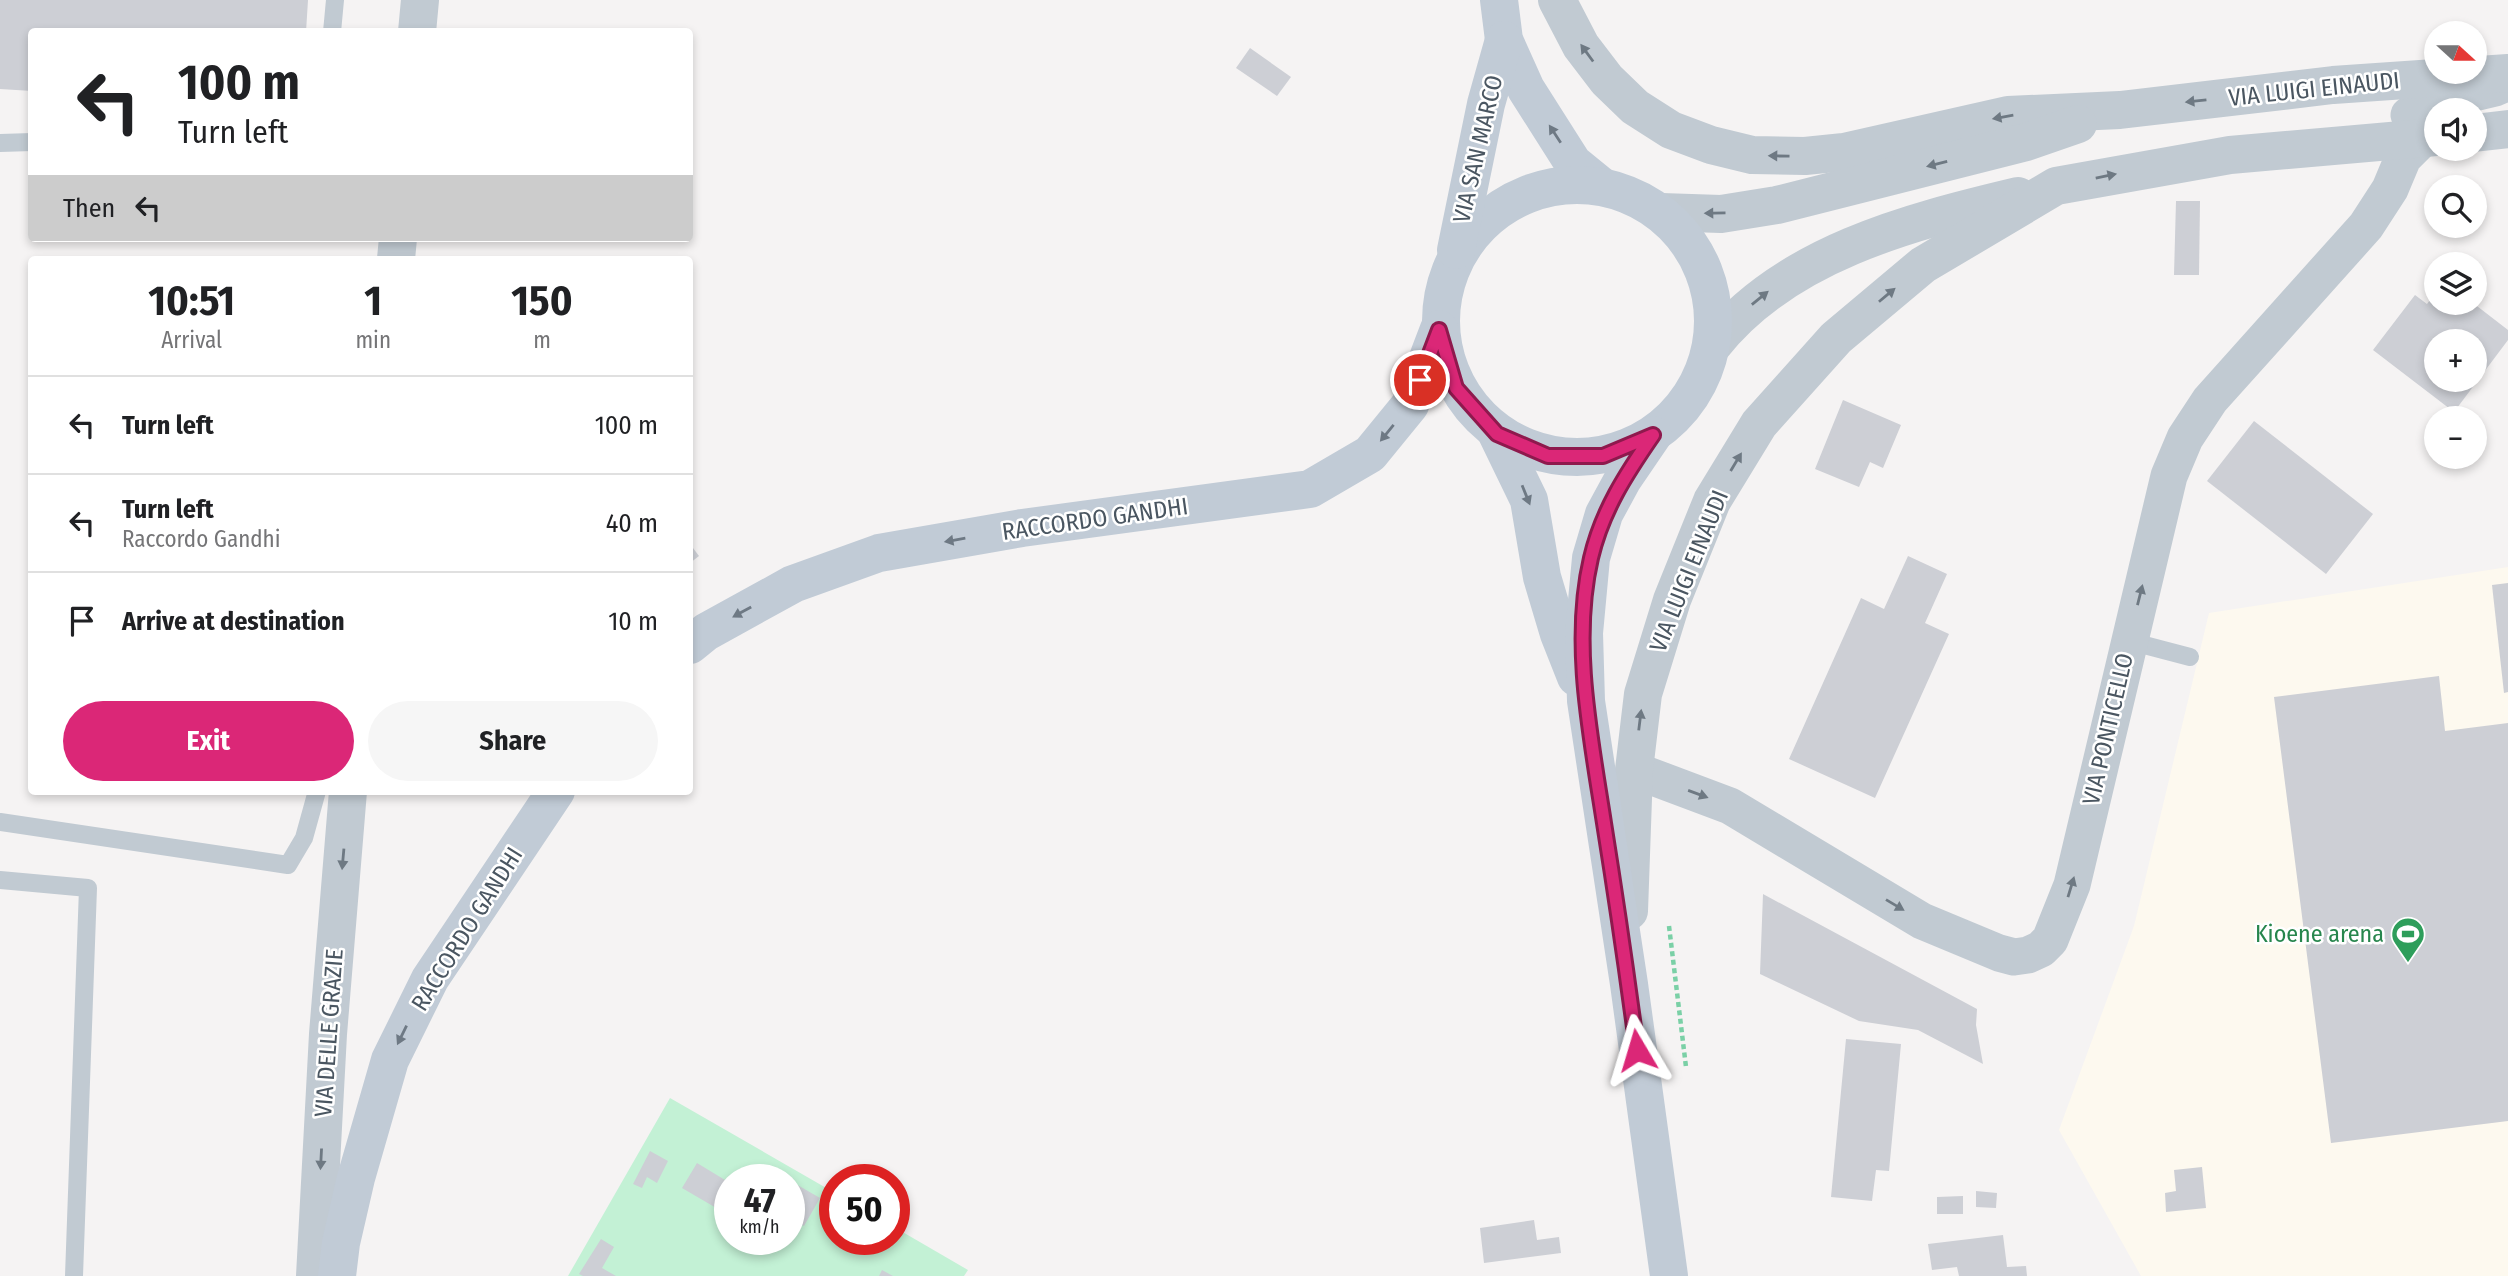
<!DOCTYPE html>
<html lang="en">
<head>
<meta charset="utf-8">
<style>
	body { margin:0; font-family:"Fira Sans Condensed",sans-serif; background:#f6f6f6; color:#202124; height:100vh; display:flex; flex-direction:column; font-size:26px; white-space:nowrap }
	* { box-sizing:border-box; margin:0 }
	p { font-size:23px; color:#757577 }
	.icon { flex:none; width:38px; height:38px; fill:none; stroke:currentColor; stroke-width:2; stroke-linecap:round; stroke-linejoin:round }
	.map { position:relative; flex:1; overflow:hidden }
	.panel { position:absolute; left:28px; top:256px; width:665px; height:539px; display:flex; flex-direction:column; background:#fff; border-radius:7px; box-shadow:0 4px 10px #0003 }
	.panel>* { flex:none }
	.top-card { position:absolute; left:28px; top:28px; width:665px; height:214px; border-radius:7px; box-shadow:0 4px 10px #0003; background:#fff; color:#202124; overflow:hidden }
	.needle { width:46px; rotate:111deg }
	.controls { position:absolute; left:2424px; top:21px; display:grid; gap:14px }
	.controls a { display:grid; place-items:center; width:63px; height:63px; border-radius:50%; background:#fff; box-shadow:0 4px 10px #0003; font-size:35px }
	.speed { position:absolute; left:714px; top:1164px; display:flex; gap:14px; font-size:35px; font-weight:700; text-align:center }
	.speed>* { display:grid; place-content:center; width:91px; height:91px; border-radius:50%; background:#fff; box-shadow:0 4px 10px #0003; line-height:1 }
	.speed small { font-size:18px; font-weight:400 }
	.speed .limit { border:10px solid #d22; background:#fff; color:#111 }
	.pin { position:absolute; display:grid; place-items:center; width:60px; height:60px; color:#fff; margin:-30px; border:4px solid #fff; border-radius:50%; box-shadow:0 2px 7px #0007 }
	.me { position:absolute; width:77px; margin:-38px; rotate:353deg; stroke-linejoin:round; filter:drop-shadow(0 0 5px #0008) }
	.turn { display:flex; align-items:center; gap:24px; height:147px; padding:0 35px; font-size:32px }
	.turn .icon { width:91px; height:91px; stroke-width:2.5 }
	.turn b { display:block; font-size:49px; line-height:60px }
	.then { display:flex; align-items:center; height:66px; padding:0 35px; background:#0003; gap:14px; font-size:26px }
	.eta { display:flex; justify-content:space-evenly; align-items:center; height:119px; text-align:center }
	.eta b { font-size:42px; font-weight:700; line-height:49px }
	.button { display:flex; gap:14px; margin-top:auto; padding:14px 35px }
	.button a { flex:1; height:80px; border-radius:42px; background:#db2777; color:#fff; font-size:28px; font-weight:700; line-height:80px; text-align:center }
	.button a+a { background:#f6f6f6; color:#202124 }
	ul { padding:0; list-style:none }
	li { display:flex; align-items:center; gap:21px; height:98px; padding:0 35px; border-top:2px solid #e0e0e0 }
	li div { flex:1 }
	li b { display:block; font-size:26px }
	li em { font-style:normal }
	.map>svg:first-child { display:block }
</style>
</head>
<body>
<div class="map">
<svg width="2508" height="1276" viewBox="0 0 2508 1276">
	<rect width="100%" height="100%" fill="#f5f3f3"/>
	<polygon fill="#fdf9ef" points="2508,567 2508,1276 2141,1276 2059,1130 2134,926 2209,613"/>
	<path fill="#c3f1d5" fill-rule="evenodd" d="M670,1098l165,95v46h59v-12l74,43 -4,6h-396zM730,1180h59v59h-59z"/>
	<g fill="#cdcfd5" fill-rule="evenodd">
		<polygon points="0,0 308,0 306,32 32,32 32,91 0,89"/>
		<polygon points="1250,48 1291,77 1277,96 1236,68"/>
		<polygon points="2176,201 2200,201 2199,275 2174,275"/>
		<path d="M2436,292v11h37l35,27v10l-54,72 -81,-62 42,-55 12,9zM2436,341h38v39h-38z"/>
		<polygon points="1843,400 1901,425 1883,468 1870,462 1859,487 1815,469"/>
		<polygon points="2254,421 2373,514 2326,574 2207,481"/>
		<polygon points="690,544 699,556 690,563"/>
		<polygon points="1908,556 1947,574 1925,623 1949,634 1875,798 1789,759 1861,598 1884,609"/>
		<polygon points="2508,583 2508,692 2504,693 2492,585"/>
		<polygon points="2439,676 2445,731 2508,723 2508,1121 2331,1143 2274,697"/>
		<polygon points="1763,894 1977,1009 1976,1025 1983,1064 1918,1030 1859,1021 1760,974"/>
		<polygon points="1846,1039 1901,1044 1889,1171 1876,1170 1872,1201 1831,1197"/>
		<polygon points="650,1151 668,1161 657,1183 647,1177 642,1188 633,1184"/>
		<polygon points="697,1163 730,1183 730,1216 682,1188"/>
		<polygon points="2202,1167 2206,1208 2166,1212 2165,1193 2176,1191 2174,1170"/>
		<polygon points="794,1183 820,1198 804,1226 789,1218 789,1192"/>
		<polygon points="1976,1191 1997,1193 1996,1208 1976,1207"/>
		<polygon points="1963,1196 1963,1214 1937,1214 1937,1197"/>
		<polygon points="1534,1220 1537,1240 1559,1237 1561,1253 1484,1263 1480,1228"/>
		<polygon points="2003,1235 2007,1267 2026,1266 2027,1276 1959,1276 1957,1267 1932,1270 1928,1244"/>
		<polygon points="601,1239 614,1247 602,1268 616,1276 583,1276 579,1274"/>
		<polygon points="882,1270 893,1276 879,1276"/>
	</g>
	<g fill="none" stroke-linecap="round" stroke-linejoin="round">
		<polyline stroke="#7ad0a6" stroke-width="4.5" stroke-dasharray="5 3.5" stroke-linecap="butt" points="1669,926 1686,1067"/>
		<g stroke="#c1cad2" stroke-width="18">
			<polyline points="332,32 335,0"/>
			<polyline points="0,143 32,142"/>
			<polyline points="2129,641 2190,657"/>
			<polyline points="0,822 288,865 304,838 317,791"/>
			<polyline points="0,880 88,888 74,1276"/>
		</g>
		<polyline stroke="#c1cad2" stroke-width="37" points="1634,770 1730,806 1922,921 1999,953 2014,957 2028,955 2041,949 2050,940 2072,885 2169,476 2185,438 2210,400 2366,226 2390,189 2403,158 2423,138 2409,115 2436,102 2495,88 2508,82"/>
		<g stroke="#c1cad2" stroke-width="38">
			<polyline points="1557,0 1581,46 1607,80 1635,107 1671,130 1711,145 1752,155 1805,156 1844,152 2008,115 2120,110 2333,85 2508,73"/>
			<polyline points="417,32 420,0"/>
			<polyline points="2474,133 2508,129"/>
			<polyline points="1661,212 1721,214 1777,205 2026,142 2078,124"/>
			<polyline points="396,259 398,238"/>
			<path d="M1712,346c72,-92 197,-124 306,-150"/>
			<polyline points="1629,911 1634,770 1643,694 1672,600 1712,501 1759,424 1836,338 1923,265 2056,186 2230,155 2436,137"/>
			<polyline points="315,1276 328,1034 348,791"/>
		</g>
		<g stroke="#c1cbd6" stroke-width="38">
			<polyline points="1499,0 1504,40 1526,89 1573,163 1600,185"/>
			<circle cx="1577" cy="321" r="136"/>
			<polyline points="1456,250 1486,104 1504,40"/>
			<polyline points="1497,434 1529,500 1542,577 1559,634 1576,677"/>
			<polyline points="1653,435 1623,479 1604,514 1591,558 1584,633 1586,701 1629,984 1669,1276"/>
			<polyline points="690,645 706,632 793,584 879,553 1022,528 1310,489 1370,454 1410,405 1439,329"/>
			<polyline points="337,1276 341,1243 356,1178 390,1060 430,979 556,791"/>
		</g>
	</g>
	<defs><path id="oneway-solid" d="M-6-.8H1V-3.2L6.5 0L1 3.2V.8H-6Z" transform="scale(1.75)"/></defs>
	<g fill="#6e7983">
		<use href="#oneway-solid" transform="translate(1587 53) rotate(-126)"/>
		<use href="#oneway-solid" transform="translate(2196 101) rotate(174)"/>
		<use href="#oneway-solid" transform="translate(2003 117) rotate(170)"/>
		<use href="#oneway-solid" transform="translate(1779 156) rotate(-179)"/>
		<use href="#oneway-solid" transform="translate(1937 164) rotate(166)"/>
		<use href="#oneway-solid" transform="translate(2106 176) rotate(-12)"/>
		<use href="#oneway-solid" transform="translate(1715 213) rotate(179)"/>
		<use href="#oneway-solid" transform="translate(1887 295) rotate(-40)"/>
		<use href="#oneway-solid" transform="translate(1760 298) rotate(-39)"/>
		<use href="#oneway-solid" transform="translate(1736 462) rotate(-59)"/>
		<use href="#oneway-solid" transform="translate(2140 595) rotate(-76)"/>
		<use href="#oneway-solid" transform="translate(1640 720) rotate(-83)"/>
		<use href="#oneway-solid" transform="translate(1698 794) rotate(20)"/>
		<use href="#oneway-solid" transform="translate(343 859) rotate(95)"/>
		<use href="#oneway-solid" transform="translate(2071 887) rotate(-73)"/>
		<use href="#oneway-solid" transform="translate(1895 905) rotate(31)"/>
		<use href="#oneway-solid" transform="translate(321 1159) rotate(93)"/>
	</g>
	<g fill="#6e7984">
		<use href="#oneway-solid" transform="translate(1555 134) rotate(-123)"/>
		<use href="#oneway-solid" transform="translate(1387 433) rotate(129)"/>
		<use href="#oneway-solid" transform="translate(1526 495) rotate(68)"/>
		<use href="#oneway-solid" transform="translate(955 540) rotate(170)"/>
		<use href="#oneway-solid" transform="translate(742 612) rotate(151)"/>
		<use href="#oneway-solid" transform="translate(402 1035) rotate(116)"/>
	</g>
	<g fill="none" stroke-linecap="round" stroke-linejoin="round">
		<g stroke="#8e194d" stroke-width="18">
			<path id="route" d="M1420,380l19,-50 17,58 41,46 51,22h55l50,-21c-27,39 -51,76 -62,123 -20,85 0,180 13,265 12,75 23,151 33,227"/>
		</g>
		<use href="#route" stroke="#db2777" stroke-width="12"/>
	</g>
	<defs>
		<g id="stadium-pin" transform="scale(1.75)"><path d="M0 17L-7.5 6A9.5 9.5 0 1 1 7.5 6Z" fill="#2e9e5b" stroke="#fff"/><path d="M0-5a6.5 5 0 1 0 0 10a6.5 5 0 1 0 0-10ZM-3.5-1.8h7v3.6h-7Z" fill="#fff"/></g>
	</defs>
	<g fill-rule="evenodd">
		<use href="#stadium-pin" x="2408" y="934"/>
	</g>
	<g text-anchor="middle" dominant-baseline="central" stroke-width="5" stroke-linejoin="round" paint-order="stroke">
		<g font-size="24" fill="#4a5661" stroke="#fff">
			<text transform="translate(2314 89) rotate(-6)">VIA LUIGI EINAUDI</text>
			<text transform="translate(1478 149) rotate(-77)">VIA SAN MARCO</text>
			<text transform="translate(1095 519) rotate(-8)">RACCORDO GANDHI</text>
			<text transform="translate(1689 571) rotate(-68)">VIA LUIGI EINAUDI</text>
			<text transform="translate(2108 729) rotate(-77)">VIA PONTICELLO</text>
			<text transform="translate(467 929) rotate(-58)">RACCORDO GANDHI</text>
			<text transform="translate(329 1033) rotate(-86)">VIA DELLE GRAZIE</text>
		</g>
		<g font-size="24" fill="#27864d" stroke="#fff" text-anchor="end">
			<text x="2384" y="934">Kioene arena</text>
		</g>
	</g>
</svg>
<div class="controls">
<a><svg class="needle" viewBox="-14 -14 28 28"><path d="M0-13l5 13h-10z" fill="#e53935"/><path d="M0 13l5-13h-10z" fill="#757577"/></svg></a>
<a><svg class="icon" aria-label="sound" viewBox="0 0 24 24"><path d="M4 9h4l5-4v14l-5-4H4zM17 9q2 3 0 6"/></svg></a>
<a><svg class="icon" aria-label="search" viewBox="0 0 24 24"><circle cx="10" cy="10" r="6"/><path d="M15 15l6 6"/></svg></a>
<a><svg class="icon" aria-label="layers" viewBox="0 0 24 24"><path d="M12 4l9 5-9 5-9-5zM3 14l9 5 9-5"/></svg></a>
<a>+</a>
<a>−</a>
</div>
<div class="speed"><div>47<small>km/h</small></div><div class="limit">50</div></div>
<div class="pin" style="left:1420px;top:380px;background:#d93025"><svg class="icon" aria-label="arrive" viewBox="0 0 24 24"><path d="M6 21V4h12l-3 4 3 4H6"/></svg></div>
<svg class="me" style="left:1637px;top:1050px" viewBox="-20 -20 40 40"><path d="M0-17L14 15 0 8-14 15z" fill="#db2777" stroke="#fff" stroke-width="4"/></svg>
<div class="top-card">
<div class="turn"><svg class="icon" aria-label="left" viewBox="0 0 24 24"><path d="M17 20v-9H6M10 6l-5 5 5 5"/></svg><div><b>100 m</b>Turn left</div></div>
<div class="then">Then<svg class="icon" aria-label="left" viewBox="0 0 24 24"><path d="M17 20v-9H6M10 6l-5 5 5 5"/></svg></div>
</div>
<section class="panel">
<div class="eta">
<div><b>10:51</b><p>Arrival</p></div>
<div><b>1</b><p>min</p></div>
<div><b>150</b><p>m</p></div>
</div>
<ul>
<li><svg class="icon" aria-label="left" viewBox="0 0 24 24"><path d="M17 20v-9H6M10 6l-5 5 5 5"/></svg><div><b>Turn left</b></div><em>100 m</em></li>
<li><svg class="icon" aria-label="left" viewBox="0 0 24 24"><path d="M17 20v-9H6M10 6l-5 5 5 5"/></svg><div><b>Turn left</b><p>Raccordo Gandhi</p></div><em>40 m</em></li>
<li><svg class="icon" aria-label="arrive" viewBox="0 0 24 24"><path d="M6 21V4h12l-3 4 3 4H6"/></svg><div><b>Arrive at destination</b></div><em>10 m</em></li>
</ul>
<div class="button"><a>Exit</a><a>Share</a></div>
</section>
</div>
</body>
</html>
